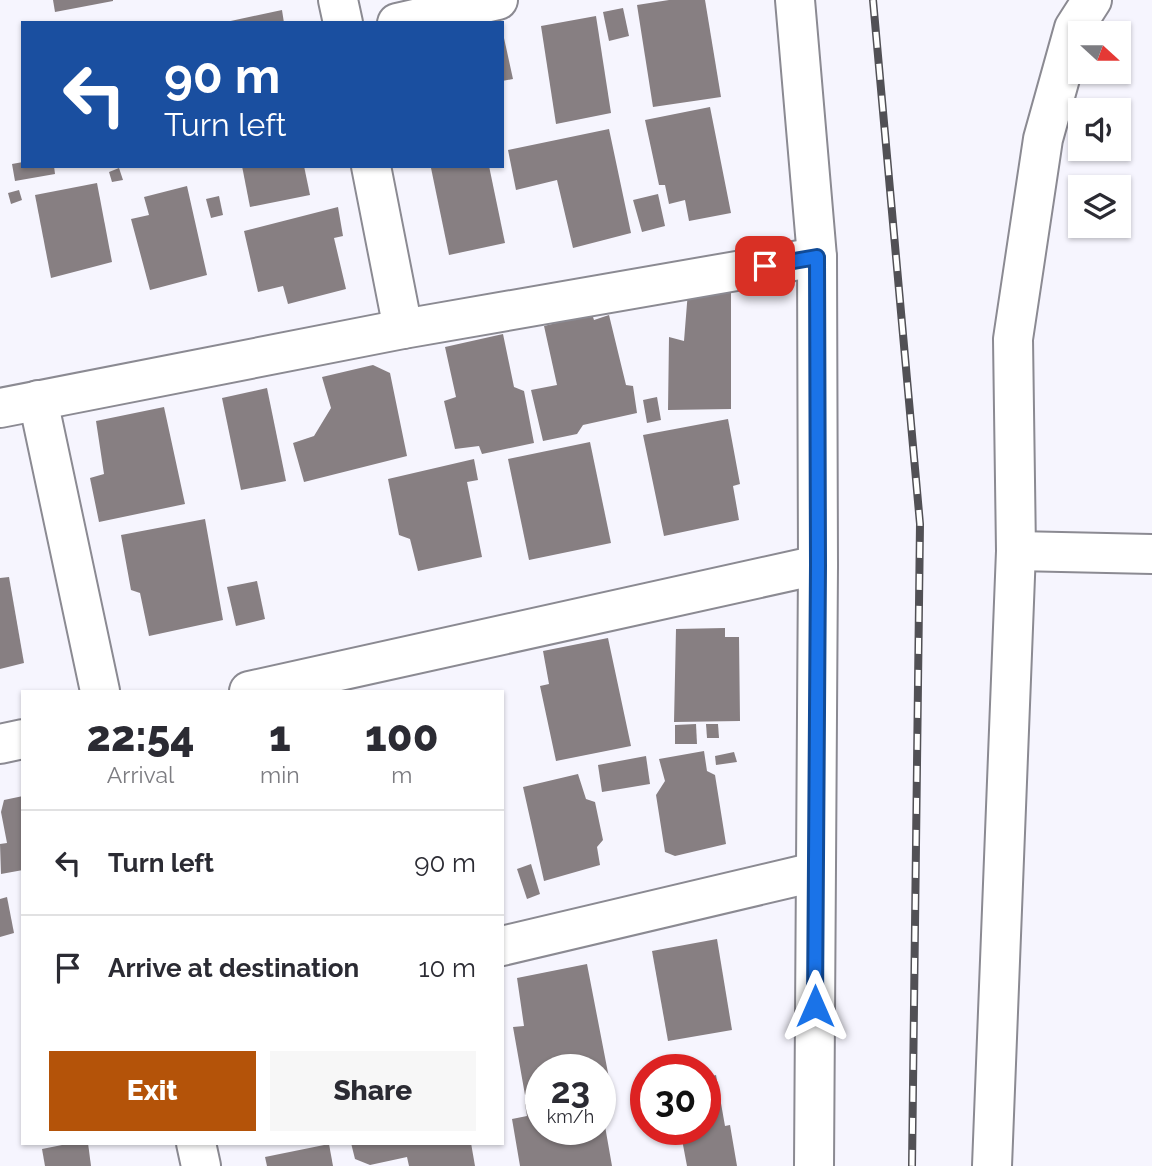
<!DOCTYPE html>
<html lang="en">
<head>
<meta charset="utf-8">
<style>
	body { margin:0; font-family:Raleway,sans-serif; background:#f7f7f7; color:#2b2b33; height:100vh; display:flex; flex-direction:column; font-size:26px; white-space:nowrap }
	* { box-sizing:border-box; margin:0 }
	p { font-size:23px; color:#7c7c81 }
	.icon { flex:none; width:38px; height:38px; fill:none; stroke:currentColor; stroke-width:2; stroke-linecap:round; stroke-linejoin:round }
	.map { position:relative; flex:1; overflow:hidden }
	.side { position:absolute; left:21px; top:690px; width:483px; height:455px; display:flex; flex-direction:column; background:#fff; border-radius:0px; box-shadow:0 2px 5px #0004 }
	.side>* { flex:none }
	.guide { position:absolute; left:21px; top:21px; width:483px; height:147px; border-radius:0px; box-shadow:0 2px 5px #0004; background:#1a4fa0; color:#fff; overflow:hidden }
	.needle { width:46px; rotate:111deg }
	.buttons { position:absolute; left:1068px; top:21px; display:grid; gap:14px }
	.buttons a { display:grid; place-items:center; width:63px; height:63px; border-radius:0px; background:#fff; box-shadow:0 2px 5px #0004; font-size:35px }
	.speed { position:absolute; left:525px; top:1054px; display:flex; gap:14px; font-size:35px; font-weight:700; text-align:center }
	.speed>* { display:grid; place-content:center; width:91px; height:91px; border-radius:50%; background:#fff; box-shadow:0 2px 5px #0004; line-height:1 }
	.speed small { font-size:18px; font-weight:400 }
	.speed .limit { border:10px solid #d22; background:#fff; color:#111 }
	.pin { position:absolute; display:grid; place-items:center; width:60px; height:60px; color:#fff; margin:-30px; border-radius:14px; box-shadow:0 4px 10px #0006 }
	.me { position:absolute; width:77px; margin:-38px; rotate:0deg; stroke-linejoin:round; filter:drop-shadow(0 0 5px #0008) }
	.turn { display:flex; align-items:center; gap:24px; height:147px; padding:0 28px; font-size:32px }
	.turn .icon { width:91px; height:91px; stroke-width:2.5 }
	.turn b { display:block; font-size:49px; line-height:60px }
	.eta { display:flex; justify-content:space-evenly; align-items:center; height:119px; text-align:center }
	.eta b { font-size:42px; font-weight:800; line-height:49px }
	.action { display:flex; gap:14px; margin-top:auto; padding:14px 28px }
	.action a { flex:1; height:80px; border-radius:0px; background:#b45309; color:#fff; font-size:28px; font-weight:800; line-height:80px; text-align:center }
	.action a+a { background:#f7f7f7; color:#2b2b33 }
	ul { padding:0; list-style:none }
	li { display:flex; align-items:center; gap:21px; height:105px; padding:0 28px; border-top:2px solid #e1e1e2 }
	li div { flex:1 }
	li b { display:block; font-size:26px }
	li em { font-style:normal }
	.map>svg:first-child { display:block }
</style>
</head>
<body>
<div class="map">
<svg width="1152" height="1166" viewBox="0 0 1152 1166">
	<rect width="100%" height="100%" fill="#f6f5fe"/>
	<g fill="#877f82">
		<polygon points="53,0 113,0 113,1 55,12"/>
		<polygon points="669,0 705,0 721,97 653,107 637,5"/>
		<polygon points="623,8 629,36 609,41 603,12"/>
		<polygon points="282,10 284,23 226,23 226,22"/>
		<polygon points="596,16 611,113 556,124 541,26"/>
		<polygon points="502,29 513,79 502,81"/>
		<polygon points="710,107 731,213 689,221 685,200 669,204 665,185 659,185 645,120"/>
		<polygon points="609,129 631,233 573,248 557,180 516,190 508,150"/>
		<polygon points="23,162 23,166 54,166 55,174 15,181 12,164"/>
		<polygon points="242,166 304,166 310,195 250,207"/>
		<polygon points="439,166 489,166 505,243 449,255 431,168"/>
		<polygon points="119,168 123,180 112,182 109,172"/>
		<polygon points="97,183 112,262 51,278 35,195"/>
		<polygon points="187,186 207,275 150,290 131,219 149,215 144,197"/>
		<polygon points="19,190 22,200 11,204 8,193"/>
		<polygon points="658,194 665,226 642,232 633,200"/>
		<polygon points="219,196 223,215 211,218 206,199"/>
		<polygon points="338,207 343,236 334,238 346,289 288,304 283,286 258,292 244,231"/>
		<polygon points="688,291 731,293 731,409 668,410 669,337 684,341"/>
		<polygon points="592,314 594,320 609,315 626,385 633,386 637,413 583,425 577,434 543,441 531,390 557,385 544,326"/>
		<polygon points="503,334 514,387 524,391 534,443 482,454 479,446 455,449 444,401 456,397 445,347"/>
		<polygon points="373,365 390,373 407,456 304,482 293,443 314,436 331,408 322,377"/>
		<polygon points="267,388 286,481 241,490 222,398"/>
		<polygon points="657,397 661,420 647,423 643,400"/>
		<polygon points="164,407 185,504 99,522 90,478 104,474 96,421"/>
		<polygon points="728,419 740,484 733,486 739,520 664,536 643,435"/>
		<polygon points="590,442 611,543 529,560 508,459"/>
		<polygon points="474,459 478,480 467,482 482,557 418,571 410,539 399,535 388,479"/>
		<polygon points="205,519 223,620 149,636 140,593 131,590 121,535"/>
		<polygon points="9,577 24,663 0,669 0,578"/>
		<polygon points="257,581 265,619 236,626 227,587"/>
		<polygon points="725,628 725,637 739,637 740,721 674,722 676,629"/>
		<polygon points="608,638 631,746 556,761 540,686 549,684 543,651"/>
		<polygon points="696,724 697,744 675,744 675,725"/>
		<polygon points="706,724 718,724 719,738 707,738"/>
		<polygon points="704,751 707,771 715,775 726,844 675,856 665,852 656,795 665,781 659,759"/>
		<polygon points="734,752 737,762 716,765 715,756"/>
		<polygon points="646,756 650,784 602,792 598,765"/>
		<polygon points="578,774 586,799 595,802 603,840 597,847 600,865 544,881 523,787"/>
		<polygon points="23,796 23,870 1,874 0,844 7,843 1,812 4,800"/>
		<polygon points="531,864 540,894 527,899 517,869"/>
		<polygon points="7,897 14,933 0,937 0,899"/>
		<polygon points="717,939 732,1030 668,1041 652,951"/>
		<polygon points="587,964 609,1078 600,1080 600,1069 541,1069 541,1092 525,1095 513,1027 524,1026 517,978"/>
		<polygon points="716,1075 725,1126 730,1125 737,1166 687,1166 680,1129 705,1129 705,1078"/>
		<polygon points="541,1101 541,1129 600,1129 602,1109 612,1166 520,1166 512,1119 527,1116 525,1104"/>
		<polygon points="72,1143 88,1143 91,1166 45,1166 42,1149"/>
		<polygon points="351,1143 471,1143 475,1166 409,1166 407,1157 370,1165 355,1159"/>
		<polygon points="329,1144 333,1166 267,1166 265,1157"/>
	</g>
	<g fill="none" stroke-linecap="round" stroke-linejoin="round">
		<g stroke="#8b8a92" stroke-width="42">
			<g id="street">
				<polyline points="338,0 343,23"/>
				<polyline points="795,0 817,257 818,565 814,1166"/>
				<polyline points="397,23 498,0"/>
				<polyline points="371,166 403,329"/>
				<polyline points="38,400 100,691"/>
				<polyline points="0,408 403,329 817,257"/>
				<polyline points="1016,551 1152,554"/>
				<polyline points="249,691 818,565"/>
				<polyline points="0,744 23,739"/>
				<polyline points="502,946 815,872"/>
				<polyline points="196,1143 201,1166"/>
				<polyline points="992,1166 1016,551 1013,339 1043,139 1074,28 1092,0"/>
			</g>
		</g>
		<use href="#street" stroke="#fff" stroke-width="38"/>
		<g stroke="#515055" stroke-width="8">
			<polyline id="rail" points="873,0 920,524 912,1166"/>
		</g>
		<use href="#rail" stroke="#fff" stroke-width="5" stroke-dasharray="16" stroke-linecap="butt"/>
	</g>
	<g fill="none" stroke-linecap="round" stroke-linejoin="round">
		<g stroke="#114b97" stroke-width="18">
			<polyline id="route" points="765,266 817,257 818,565 815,1006"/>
		</g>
		<use href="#route" stroke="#1a73e8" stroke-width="12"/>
	</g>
</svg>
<div class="buttons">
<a><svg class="needle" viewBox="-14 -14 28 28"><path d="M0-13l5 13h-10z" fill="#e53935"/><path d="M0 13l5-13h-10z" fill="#7c7c81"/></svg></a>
<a><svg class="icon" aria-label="sound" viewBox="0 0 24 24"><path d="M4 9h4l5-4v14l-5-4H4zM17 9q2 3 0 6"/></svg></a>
<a><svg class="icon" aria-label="layers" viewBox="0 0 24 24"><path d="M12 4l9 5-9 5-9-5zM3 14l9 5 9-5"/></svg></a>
</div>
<div class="speed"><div>23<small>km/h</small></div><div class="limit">30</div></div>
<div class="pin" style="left:765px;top:266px;background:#d93025"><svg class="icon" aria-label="arrive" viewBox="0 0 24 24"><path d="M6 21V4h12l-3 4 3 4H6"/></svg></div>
<svg class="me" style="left:815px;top:1006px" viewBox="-20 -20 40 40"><path d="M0-17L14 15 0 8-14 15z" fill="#1a73e8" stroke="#fff" stroke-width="4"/></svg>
<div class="guide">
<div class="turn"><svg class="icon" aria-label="left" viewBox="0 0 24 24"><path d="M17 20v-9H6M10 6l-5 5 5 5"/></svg><div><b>90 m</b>Turn left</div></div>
</div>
<section class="side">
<div class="eta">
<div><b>22:54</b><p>Arrival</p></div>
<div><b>1</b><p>min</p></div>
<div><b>100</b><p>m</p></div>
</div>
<ul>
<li><svg class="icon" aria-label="left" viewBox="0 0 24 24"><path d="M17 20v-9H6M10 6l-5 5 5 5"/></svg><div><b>Turn left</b></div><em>90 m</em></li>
<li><svg class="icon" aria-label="arrive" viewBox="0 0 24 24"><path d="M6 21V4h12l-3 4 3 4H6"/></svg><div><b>Arrive at destination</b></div><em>10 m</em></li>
</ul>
<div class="action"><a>Exit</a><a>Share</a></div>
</section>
</div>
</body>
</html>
